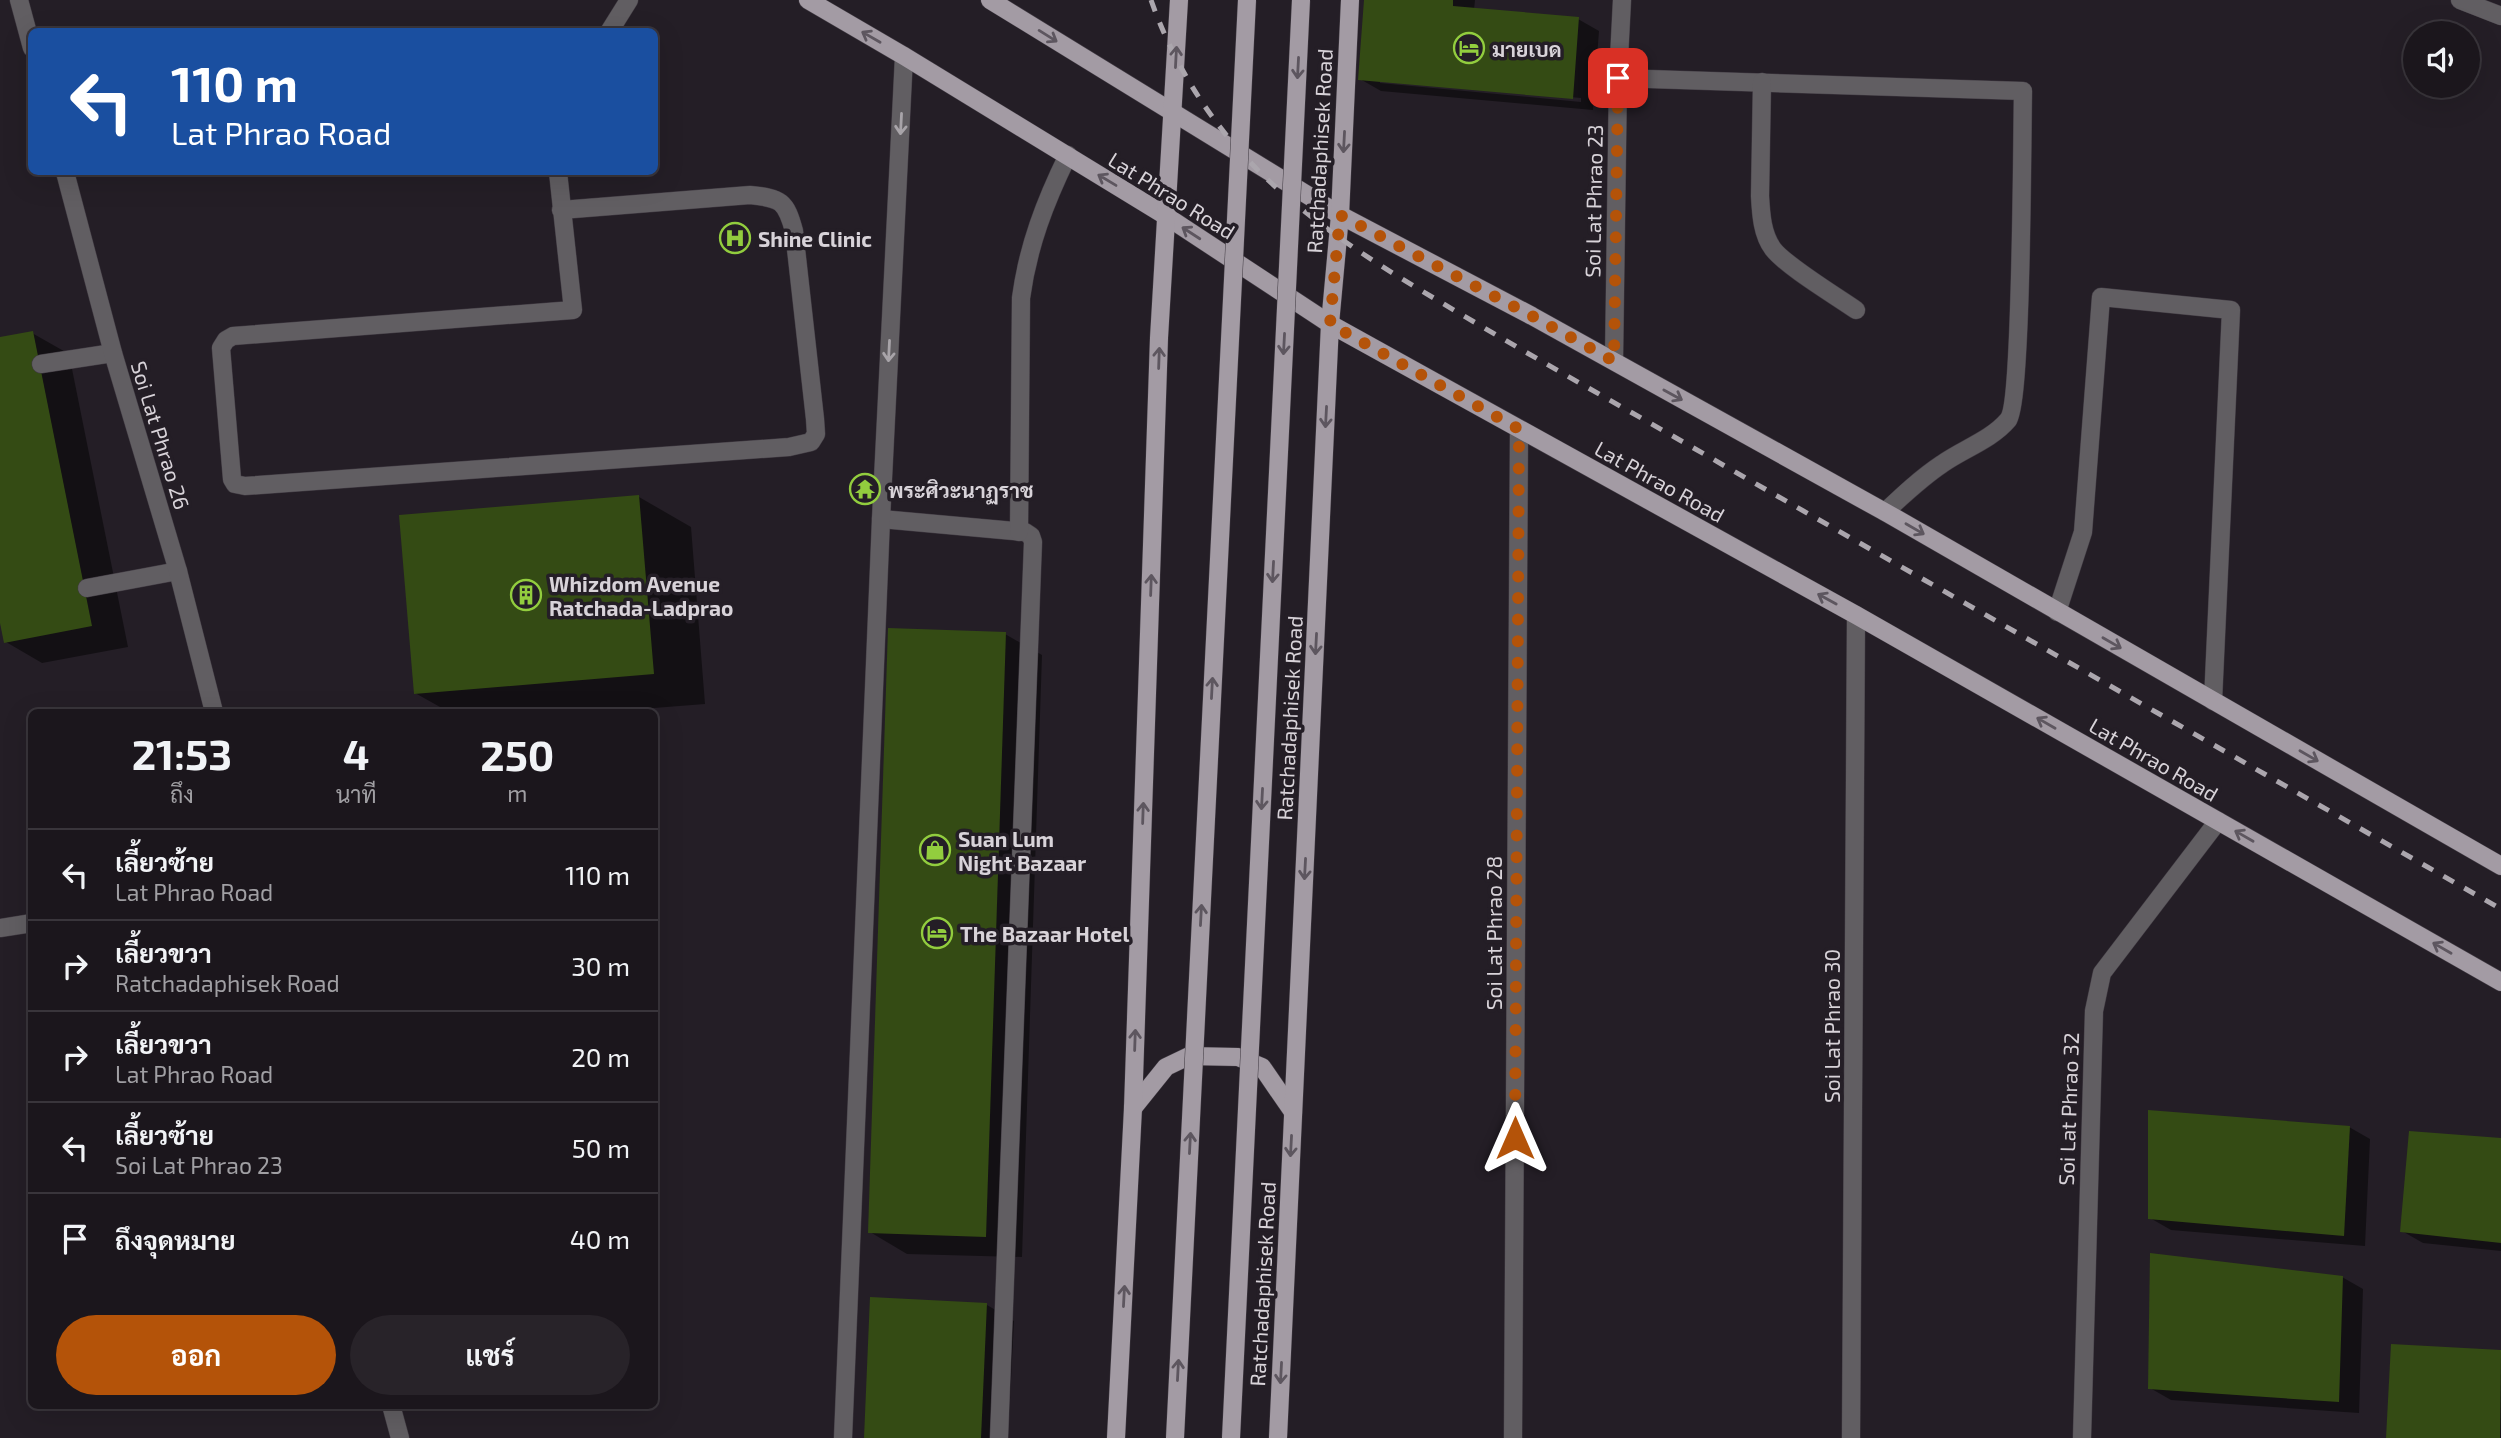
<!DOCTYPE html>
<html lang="th">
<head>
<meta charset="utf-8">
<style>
	body { margin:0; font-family:"Exo 2",Sarabun,sans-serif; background:#282329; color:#f1f3f6; height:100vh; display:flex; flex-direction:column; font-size:26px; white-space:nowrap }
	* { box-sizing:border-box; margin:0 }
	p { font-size:23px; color:#a09fa3 }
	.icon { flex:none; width:38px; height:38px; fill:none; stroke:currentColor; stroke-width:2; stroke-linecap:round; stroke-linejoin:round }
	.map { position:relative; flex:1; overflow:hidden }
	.panel { position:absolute; left:28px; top:709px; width:630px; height:700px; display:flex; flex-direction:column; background:#1b161c; border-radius:10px; box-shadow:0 7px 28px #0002,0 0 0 2px #39353b }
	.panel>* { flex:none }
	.banner { position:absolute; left:28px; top:28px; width:630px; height:147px; border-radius:10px; box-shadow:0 7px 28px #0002,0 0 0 2px #39353b; background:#1a4fa0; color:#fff; overflow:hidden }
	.fabs { position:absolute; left:2403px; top:21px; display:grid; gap:14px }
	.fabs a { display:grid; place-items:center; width:77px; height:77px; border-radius:50%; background:#1b161c; box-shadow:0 7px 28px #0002,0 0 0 2px #39353b; font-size:35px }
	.pin { position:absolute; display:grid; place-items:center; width:60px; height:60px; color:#fff; margin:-30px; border-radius:14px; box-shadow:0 4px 10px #0006 }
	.me { position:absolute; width:77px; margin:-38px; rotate:0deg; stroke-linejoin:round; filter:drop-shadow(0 0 5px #0008) }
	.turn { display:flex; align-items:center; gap:24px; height:147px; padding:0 28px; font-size:32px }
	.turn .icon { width:91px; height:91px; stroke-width:2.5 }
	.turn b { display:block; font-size:49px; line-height:60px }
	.eta { display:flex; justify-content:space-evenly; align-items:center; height:119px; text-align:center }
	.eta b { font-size:42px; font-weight:700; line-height:49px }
	.cta { display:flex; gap:14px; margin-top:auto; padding:14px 28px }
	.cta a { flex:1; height:80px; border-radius:42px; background:#b45309; color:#fff; font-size:28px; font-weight:700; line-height:80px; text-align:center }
	.cta a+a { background:#282329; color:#f1f3f6 }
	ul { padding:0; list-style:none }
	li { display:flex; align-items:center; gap:21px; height:91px; padding:0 28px; border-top:2px solid #39353b }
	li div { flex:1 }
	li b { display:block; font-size:26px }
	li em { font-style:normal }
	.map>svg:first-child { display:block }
</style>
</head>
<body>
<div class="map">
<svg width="2501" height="1438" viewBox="0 0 2501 1438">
	<rect width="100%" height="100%" fill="#241e26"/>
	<g fill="#0007" fill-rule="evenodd">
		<path d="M1366,0h109l-1,10 104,9 21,12 -6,79 -212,-19 -21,-12zM1380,80l201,18v4l-201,-19z"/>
		<polygon points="32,333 69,354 128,647 42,663 6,642 0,614 0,339"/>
		<polygon points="639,497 691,527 705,704 603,712 449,712 415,693"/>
		<polygon points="1005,634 1042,655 1022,1257 907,1254 870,1232"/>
		<polygon points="2349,1127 2370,1139 2365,1246 2171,1230 2150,1218"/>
		<polygon points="2501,1139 2501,1251 2423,1243 2402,1231"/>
		<polygon points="2342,1277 2363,1289 2359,1413 2171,1400 2150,1388"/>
		<polygon points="987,1305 1014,1321 1008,1438 865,1438"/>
		<polygon points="2392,1346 2501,1352 2501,1438 2388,1438"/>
	</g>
	<g fill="#344b14">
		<polygon points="1364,0 1453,0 1453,6 1579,17 1573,99 1358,80"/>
		<polygon points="33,331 92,626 4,643 0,623 0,337"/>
		<polygon points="639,495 654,674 414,694 399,515"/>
		<polygon points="888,628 1006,632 986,1237 868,1233"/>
		<polygon points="2148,1110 2350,1126 2344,1236 2148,1219"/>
		<polygon points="2409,1131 2501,1138 2501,1243 2400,1232"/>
		<polygon points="2150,1253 2343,1276 2339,1402 2148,1389"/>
		<polygon points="870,1297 987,1303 981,1438 864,1438"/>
		<polygon points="2391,1344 2501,1350 2500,1438 2386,1438"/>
	</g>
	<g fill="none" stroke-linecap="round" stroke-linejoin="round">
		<g stroke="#413b43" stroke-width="19">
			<g id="lane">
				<polyline points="609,32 629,0"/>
				<path d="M1618,78l405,13c-1,42 -1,312 -15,329 -17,20 -45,29 -66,44 -21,14 -39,31 -57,48"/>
				<path d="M1762,82l-2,114c1,18 2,38 13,53 13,17 63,47 83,61"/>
				<path d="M558,172l15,138 -340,26 -7,4 -5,8 11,131 3,5 10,2 544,-39 22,-5 5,-8 -1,-15 -21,-188c-8,-30 -13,-33 -44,-36l-189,15"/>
				<polyline points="41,364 113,353"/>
				<polyline points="881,519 1025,532 1031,536 1033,542 999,1438"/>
				<path d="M1019,532l2,-234c7,-52 24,-96 47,-143"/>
				<polyline points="87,588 178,571"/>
				<polyline points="2057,612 2083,532 2101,297 2231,310 2213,701"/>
				<polyline points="843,1438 881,519 904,56"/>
			</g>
		</g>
		<g stroke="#413b43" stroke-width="19">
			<g id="street">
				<polyline points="19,0 32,48"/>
				<polyline points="2460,0 2501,16"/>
				<polyline points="65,172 113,353 178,571 214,712"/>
				<polyline points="1614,361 1618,78 1622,0"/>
				<polyline points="0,928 32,923"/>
				<polyline points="391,1405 400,1438"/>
				<polyline points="1513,1438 1519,429"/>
				<polyline points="1851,1438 1856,615"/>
				<polyline points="2082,1438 2094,1011 2102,973 2218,821"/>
			</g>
		</g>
		<g stroke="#413b43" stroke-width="19">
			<g id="primary">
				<polyline points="808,0 904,56 1166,216 1330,324 1856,615 2501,982"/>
				<polyline points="990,0 1340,215 1532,316 1885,512 2501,866"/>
				<polyline points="1133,1108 1166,1067 1189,1056 1238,1057 1262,1067 1293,1112"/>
				<polyline points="1116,1438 1133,1108 1159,338 1179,0"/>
				<polyline points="1278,1438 1330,324 1340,215 1350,0"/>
			</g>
		</g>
		<use href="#lane" stroke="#615e62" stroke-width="18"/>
		<use href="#street" stroke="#615e62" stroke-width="18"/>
		<use href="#primary" stroke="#a39ba4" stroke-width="18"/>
		<path stroke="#aba6ad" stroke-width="5" stroke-dasharray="12 12" stroke-linecap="butt" d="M1151,0c28,79 76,148 141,201 53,45 113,80 172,115 86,51 173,99 259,149 259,148 519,296 778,444"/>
		<g stroke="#413b43" stroke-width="19" stroke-linecap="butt">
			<g id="primary-bridge">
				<polyline points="1175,1438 1247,0"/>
				<polyline points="1231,1438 1301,0"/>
			</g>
		</g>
		<use href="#primary-bridge" stroke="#a39ba4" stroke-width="18"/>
	</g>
	<defs><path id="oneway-shaft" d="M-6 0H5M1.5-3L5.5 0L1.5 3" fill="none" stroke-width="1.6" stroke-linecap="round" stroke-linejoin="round" transform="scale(1.75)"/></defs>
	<g stroke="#5d565f">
		<use href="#oneway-shaft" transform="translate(1048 36) rotate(32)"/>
		<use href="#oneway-shaft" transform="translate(871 37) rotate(-150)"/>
		<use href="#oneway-shaft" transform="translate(1176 57) rotate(-87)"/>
		<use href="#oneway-shaft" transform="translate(1298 68) rotate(93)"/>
		<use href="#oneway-shaft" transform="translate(1344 142) rotate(93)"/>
		<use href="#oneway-shaft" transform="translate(1107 180) rotate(-149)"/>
		<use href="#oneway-shaft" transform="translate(1191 233) rotate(-147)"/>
		<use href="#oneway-shaft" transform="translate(1284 344) rotate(93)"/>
		<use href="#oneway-shaft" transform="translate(1159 358) rotate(-88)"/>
		<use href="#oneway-shaft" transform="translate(1673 395) rotate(29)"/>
		<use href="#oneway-shaft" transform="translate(1326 417) rotate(93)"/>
		<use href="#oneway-shaft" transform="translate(1915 529) rotate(30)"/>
		<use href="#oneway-shaft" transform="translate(1273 572) rotate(93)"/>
		<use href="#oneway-shaft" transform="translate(1151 585) rotate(-88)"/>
		<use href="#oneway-shaft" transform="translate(1827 599) rotate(-151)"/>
		<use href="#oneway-shaft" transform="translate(2112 643) rotate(30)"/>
		<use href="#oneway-shaft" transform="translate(1316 644) rotate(93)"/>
		<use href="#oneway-shaft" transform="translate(1212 688) rotate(-87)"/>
		<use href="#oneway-shaft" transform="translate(2046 723) rotate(-150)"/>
		<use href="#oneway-shaft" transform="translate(2309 756) rotate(30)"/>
		<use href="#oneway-shaft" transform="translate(1262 799) rotate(93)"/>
		<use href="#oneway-shaft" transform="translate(1143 813) rotate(-88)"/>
		<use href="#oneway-shaft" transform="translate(2244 836) rotate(-150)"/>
		<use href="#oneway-shaft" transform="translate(1305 869) rotate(93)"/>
		<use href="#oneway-shaft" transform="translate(1201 915) rotate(-87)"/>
		<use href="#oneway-shaft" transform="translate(2442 948) rotate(-150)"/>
		<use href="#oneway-shaft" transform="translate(1135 1040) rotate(-88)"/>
		<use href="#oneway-shaft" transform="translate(1190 1143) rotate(-87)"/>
		<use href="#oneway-shaft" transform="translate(1291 1146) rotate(93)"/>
		<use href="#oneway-shaft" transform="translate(1124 1296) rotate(-87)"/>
		<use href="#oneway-shaft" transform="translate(1178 1370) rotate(-87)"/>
		<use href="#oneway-shaft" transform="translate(1281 1373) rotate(93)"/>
	</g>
	<g stroke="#a8a4a9">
		<use href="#oneway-shaft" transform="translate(901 124) rotate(93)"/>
		<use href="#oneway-shaft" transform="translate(889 351) rotate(93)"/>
	</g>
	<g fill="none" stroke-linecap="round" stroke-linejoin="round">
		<polyline stroke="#b45309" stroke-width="12" stroke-dasharray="0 21.6" points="1515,1138 1519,429 1330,324 1340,215 1532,316 1614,361 1618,78"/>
	</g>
	<defs>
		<g id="hotel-ring" transform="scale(1.575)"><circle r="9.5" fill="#241e26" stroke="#92cd3e" stroke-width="1.5"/><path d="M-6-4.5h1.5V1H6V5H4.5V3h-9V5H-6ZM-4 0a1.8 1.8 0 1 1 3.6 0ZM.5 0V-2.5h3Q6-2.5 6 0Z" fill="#92cd3e"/></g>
		<g id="hospital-ring" transform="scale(1.575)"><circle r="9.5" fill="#241e26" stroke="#92cd3e" stroke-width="1.5"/><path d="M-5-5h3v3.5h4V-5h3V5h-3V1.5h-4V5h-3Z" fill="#92cd3e"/></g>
		<g id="temple-ring" transform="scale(1.575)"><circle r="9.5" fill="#241e26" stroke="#92cd3e" stroke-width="1.5"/><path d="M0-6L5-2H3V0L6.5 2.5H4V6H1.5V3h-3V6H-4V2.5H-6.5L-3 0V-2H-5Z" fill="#92cd3e"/></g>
		<g id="building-ring" transform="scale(1.575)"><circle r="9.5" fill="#241e26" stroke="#92cd3e" stroke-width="1.5"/><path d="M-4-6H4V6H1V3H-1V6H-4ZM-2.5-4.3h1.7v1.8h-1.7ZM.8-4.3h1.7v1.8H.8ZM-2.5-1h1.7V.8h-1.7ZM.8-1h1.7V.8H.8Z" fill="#92cd3e"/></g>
		<g id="shop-ring" transform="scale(1.575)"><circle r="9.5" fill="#241e26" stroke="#92cd3e" stroke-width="1.5"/><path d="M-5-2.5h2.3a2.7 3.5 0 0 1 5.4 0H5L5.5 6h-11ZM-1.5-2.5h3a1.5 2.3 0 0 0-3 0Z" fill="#92cd3e"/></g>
	</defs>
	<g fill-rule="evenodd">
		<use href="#hotel-ring" x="1469" y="48"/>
		<use href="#hospital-ring" x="735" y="238"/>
		<use href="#temple-ring" x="865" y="489"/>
		<use href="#building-ring" x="526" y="595"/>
		<use href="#shop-ring" x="935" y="850"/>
		<use href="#hotel-ring" x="937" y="933"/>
	</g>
	<g text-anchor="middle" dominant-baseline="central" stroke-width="7" stroke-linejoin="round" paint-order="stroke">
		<g font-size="21" font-weight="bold" fill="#d8d3d9" stroke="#241e26" text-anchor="start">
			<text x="1492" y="48">มายเบด</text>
			<text x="758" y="238">Shine Clinic</text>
			<text x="888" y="489">พระศิวะนาฏราช</text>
			<text x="549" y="583">Whizdom Avenue<tspan x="549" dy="24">Ratchada-Ladprao</tspan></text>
			<text x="958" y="838">Suan Lum<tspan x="958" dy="24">Night Bazaar</tspan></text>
			<text x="960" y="933">The Bazaar Hotel</text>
		</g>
		<g font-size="21" fill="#d8d3d9" stroke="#241e26">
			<text transform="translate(1319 151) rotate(-87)">Ratchadaphisek Road</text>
			<text transform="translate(1172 195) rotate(32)">Lat Phrao Road</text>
			<text transform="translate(1593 201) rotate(-89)">Soi Lat Phrao 23</text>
			<text transform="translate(161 435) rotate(73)">Soi Lat Phrao 26</text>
			<text transform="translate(1660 481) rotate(29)">Lat Phrao Road</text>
			<text transform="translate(1289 718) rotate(-87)">Ratchadaphisek Road</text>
			<text transform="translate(2154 759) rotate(30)">Lat Phrao Road</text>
			<text transform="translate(1493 933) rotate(-90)">Soi Lat Phrao 28</text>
			<text transform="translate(1831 1026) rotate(-90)">Soi Lat Phrao 30</text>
			<text transform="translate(2068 1109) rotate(-88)">Soi Lat Phrao 32</text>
			<text transform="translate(1262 1284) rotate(-87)">Ratchadaphisek Road</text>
		</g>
	</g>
</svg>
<div class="fabs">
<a><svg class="icon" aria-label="sound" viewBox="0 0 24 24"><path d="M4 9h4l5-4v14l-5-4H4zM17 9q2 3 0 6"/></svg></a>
</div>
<div class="pin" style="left:1618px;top:78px;background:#d93025"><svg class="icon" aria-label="arrive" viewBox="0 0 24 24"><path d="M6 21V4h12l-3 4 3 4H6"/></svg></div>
<svg class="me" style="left:1515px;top:1138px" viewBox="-20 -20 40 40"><path d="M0-17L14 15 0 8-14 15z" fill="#b45309" stroke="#fff" stroke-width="4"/></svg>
<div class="banner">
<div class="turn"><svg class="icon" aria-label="left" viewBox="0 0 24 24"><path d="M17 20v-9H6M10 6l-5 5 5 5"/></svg><div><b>110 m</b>Lat Phrao Road</div></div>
</div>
<section class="panel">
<div class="eta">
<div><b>21:53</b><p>ถึง</p></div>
<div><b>4</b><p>นาที</p></div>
<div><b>250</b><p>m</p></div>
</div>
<ul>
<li><svg class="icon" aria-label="left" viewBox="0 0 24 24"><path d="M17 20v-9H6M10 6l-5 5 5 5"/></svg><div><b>เลี้ยวซ้าย</b><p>Lat Phrao Road</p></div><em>110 m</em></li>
<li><svg class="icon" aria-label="right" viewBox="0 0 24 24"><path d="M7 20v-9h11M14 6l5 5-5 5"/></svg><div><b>เลี้ยวขวา</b><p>Ratchadaphisek Road</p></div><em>30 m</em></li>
<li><svg class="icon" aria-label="right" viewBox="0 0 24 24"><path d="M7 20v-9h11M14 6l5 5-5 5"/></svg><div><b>เลี้ยวขวา</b><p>Lat Phrao Road</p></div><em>20 m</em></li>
<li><svg class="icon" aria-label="left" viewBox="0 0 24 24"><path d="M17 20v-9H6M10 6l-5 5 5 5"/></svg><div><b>เลี้ยวซ้าย</b><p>Soi Lat Phrao 23</p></div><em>50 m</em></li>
<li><svg class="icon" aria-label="arrive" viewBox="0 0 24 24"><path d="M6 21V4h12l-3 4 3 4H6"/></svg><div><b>ถึงจุดหมาย</b></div><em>40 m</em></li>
</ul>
<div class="cta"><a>ออก</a><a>แชร์</a></div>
</section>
</div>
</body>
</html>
